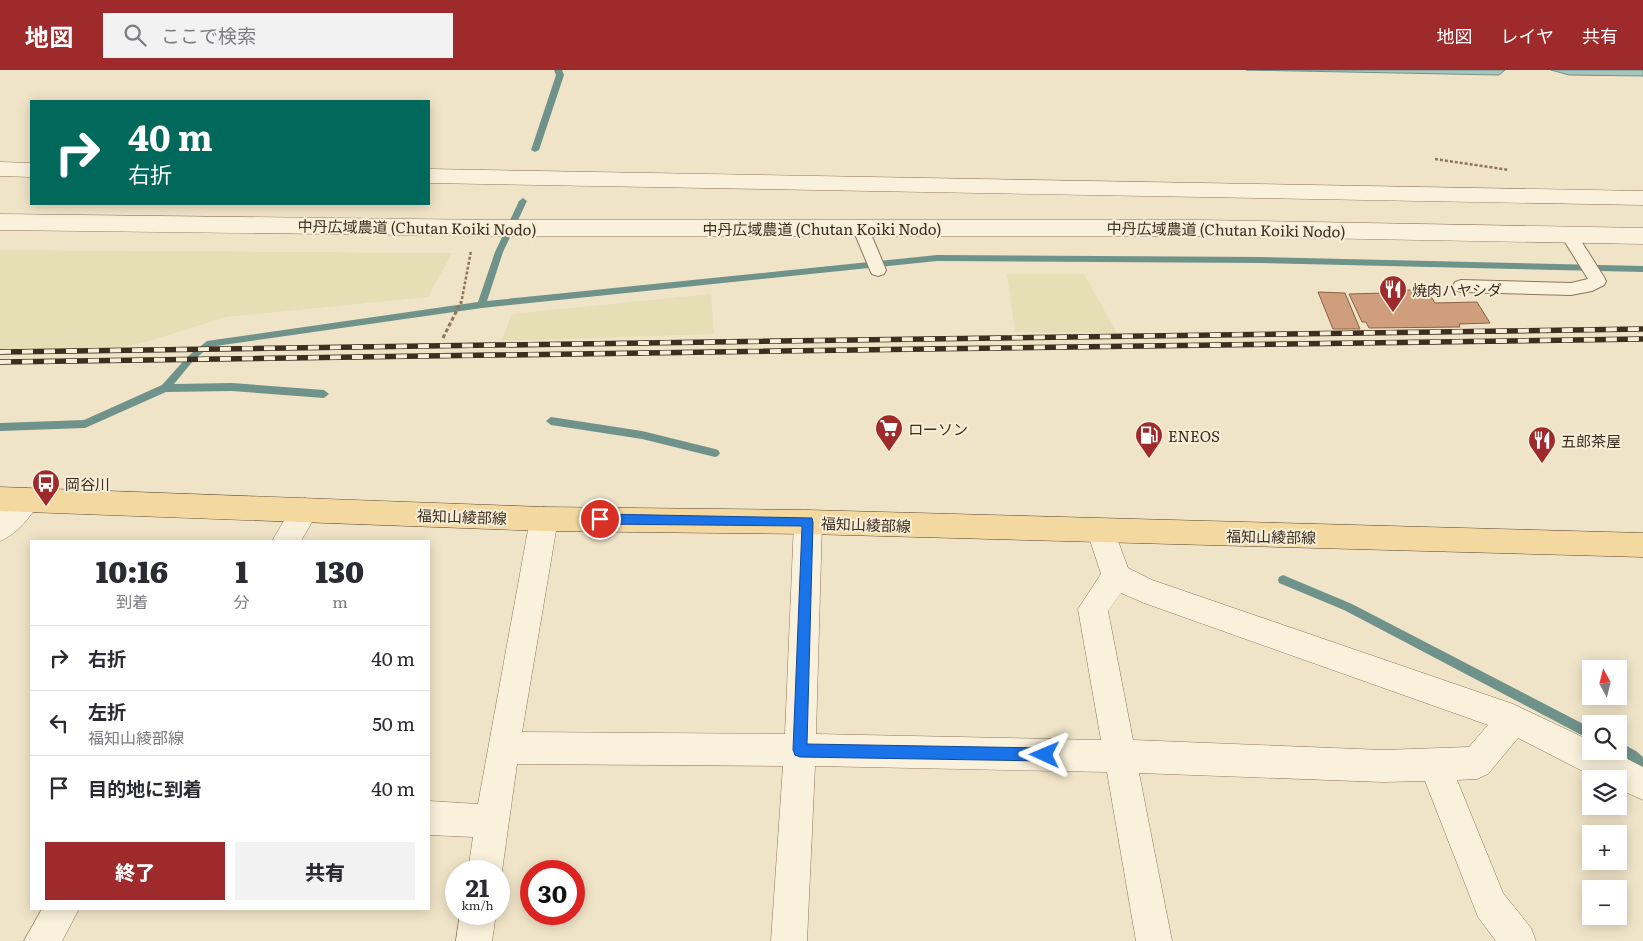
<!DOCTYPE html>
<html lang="ja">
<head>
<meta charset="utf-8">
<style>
	body { margin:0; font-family:Literata,"Noto Sans JP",serif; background:#f2f2f3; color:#2b2b33; height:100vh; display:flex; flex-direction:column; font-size:19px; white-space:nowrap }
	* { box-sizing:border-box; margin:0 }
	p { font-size:16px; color:#7c7c81 }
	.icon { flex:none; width:28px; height:28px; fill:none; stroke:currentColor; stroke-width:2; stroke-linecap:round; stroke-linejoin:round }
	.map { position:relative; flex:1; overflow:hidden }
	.sheet { position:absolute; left:30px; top:470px; width:400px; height:370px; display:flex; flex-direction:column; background:#fff; border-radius:0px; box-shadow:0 2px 12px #0003 }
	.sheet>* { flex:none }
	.banner { position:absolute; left:30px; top:30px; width:400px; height:105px; border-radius:0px; box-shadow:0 2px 12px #0003; background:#00695c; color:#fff; overflow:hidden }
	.needle { width:32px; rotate:353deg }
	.fabs { position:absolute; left:1582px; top:590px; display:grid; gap:10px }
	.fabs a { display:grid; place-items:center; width:45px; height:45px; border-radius:0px; background:#fff; box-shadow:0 2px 12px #0003; font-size:25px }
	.speed { position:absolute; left:445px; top:790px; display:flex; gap:10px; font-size:25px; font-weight:700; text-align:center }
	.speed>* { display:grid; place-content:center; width:65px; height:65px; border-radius:50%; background:#fff; box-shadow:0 2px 12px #0003; line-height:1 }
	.speed small { font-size:12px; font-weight:400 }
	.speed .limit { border:8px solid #d22; background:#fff; color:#111 }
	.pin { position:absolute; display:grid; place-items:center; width:42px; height:42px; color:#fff; margin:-21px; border:2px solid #fff; border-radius:50%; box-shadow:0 1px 5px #0007 }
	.me { position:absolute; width:55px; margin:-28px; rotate:271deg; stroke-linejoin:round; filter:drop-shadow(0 0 4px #0008) }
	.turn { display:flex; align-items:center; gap:18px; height:105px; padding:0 15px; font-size:22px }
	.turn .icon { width:65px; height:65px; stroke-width:2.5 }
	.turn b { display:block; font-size:35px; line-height:42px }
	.eta { display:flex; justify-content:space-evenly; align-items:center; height:85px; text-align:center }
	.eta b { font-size:30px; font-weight:800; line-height:35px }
	.cta { display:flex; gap:10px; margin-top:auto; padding:10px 15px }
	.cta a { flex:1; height:58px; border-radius:0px; background:#9e2a2b; color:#fff; font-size:20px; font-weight:800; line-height:58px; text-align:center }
	.cta a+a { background:#f2f2f3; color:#2b2b33 }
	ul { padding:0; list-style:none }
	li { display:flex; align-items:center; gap:15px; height:65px; padding:0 15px; border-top:1px solid #e1e1e2 }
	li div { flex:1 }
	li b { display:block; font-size:19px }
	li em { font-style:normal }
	header { display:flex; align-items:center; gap:30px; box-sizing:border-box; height:70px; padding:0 25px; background:#9e2a2b; color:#fff }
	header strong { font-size:24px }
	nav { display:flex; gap:28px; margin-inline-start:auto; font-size:18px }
	.search { width:350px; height:45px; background:#f2f2f3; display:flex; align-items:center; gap:12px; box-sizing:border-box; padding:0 18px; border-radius:0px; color:#7c7c81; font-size:19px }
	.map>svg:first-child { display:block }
</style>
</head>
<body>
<header>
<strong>地図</strong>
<div class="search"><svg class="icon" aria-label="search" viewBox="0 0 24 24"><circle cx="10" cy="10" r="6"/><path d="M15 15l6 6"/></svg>ここで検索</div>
<nav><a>地図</a><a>レイヤ</a><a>共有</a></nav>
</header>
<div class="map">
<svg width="1643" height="871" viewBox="0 0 1643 871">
	<rect width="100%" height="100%" fill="#f0e4c8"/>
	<g fill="#e6deb5">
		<polygon points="0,180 452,183 428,227 225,247 150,271 114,279 0,280"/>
		<polygon points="1007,204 1084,204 1117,263 1015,262"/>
		<polygon points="711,224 714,264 501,271 512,244"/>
	</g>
	<g fill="#a9c4bc" stroke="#6f938a">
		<polygon points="1246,0 1505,0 1499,5"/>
		<polygon points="1551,0 1643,0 1643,6 1569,5"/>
	</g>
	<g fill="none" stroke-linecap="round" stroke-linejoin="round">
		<g fill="#6f938a" fill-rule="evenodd">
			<polygon points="554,0 562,0 564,5 539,80 535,82 531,80 556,5"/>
			<polygon points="523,128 527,131 503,182 487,231 937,185 1260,187 1643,196 1643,202 1260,193 937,191 482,238 209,277 193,291 174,314 232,313 324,320 329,324 324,328 232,321 166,322 85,358 0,361 0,353 84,350 162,315 187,287 207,271 478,232 495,182 519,131"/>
			<polygon points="551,347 642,361 715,379 718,380 720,383 718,386 715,387 642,369 551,355 546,351"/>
			<polygon points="1283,505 1352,534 1591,658 1591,670 1344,540 1279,513 1278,510 1279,507"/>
			<polygon points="1619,672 1636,681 1643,687 1643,701 1628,689 1615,682 1619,681"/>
		</g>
	</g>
	<g fill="#cf9f7d" stroke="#8d5f41">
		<polygon points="1383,220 1427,220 1435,233 1477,232 1490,253 1459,254 1460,257 1369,258 1366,252 1362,252 1349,224 1385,223"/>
		<polygon points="1318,222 1345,223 1360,259 1333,259"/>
	</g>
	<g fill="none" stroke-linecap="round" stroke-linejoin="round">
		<g stroke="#8d765c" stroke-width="2">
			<g id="service">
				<polygon points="860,151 866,153 868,157 886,200 884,204 878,206 872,204 870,200 852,157 854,153"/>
				<polygon points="1568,158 1574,160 1604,207 1606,211 1604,215 1592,221 1571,225 1461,222 1455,220 1453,216 1455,212 1461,210 1571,213 1588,209 1560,164 1562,160"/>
			</g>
		</g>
		<g stroke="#8d765c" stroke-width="1">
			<g id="minor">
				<polygon points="0,92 31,93 31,107 0,106"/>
				<polygon points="429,99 1643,121 1643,135 429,113"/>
				<path d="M26,418l10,4 4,8c-8,16 -24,35 -40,41v-31l16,-18z"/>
				<polygon points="305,428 315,432 319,440 301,471 272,471 295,432"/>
				<path d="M544,437l10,4 4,8 -36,213 263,2 9,-212 4,-8 10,-4 10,4 4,8 -6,212 285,6 -23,-131 23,-35 -14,-43 4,-9 10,-3 10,3 17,46 24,12 361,124 78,37v10h21l31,16v33l-24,-11v-10h-21l-80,-41 -30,36 -11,5 -20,1 46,113 28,35 5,13h-40l-18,-24 -53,-136 -42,1 -244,-9 33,168h-36l-29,-169 -292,-6 -8,175h-36l12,-175 -266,-2 -15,107 -3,8v-8h-31l5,-34 -44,-2v-34l49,3 52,-285 4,-8zM1121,523l23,10 344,122 -19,22 -86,3 -250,-10 -25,-129z"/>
				<polygon points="42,839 79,839 62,871 24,871"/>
				<polygon points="460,844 496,844 492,871 456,871"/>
			</g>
		</g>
		<g stroke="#8d765c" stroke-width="1">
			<polygon id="tertiary" points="0,144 491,150 1200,150 1643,158 1643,174 1200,166 491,166 0,160"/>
		</g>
		<g stroke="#5b4430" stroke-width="1">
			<polygon id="primary" points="0,417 544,437 808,440 1643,463 1643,487 808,464 544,461 0,441"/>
		</g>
		<g stroke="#8d765c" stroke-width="2.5" stroke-dasharray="3 2" stroke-linecap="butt">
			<polyline points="1435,89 1509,100"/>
			<polyline points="461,234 471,181"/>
		</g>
		<polyline stroke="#8d765c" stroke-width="3" stroke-dasharray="4 2.5" stroke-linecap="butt" points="443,268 461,232"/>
		<use href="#service" fill="#faf1dc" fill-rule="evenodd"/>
		<use href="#minor" fill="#faf1dc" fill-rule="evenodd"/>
		<use href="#tertiary" fill="#faf1dc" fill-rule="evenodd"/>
		<use href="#primary" fill="#f3d9a0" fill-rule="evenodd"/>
		<g stroke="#3d2e20" stroke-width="5.5">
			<g id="rail">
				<polyline points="0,282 1643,259"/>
				<polyline points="0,292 1643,269"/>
			</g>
		</g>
		<use href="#rail" stroke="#f7eed8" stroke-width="4" stroke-dasharray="11" stroke-linecap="butt"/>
	</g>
	<polygon fill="#1a73e8" stroke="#114b97" points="600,444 812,448 813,452 807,674 1045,678 1050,680 1052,685 1050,690 1045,691 800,687 795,685 793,680 802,456 600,454 596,453 595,449 596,446"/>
	<defs>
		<g id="restaurant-pin" transform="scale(1.4375)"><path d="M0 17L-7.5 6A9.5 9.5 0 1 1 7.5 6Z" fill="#9e2a2b" stroke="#f7eed8"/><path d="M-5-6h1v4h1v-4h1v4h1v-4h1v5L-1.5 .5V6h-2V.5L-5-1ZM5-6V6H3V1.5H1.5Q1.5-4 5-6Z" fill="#fff"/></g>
		<g id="supermarket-pin" transform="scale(1.4375)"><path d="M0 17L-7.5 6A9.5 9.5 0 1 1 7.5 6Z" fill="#9e2a2b" stroke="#f7eed8"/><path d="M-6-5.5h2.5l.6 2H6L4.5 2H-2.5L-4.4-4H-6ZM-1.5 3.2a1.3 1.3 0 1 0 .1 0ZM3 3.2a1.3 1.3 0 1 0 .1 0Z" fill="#fff"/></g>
		<g id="fuel-pin" transform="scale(1.4375)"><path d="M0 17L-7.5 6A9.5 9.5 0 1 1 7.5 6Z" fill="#9e2a2b" stroke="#f7eed8"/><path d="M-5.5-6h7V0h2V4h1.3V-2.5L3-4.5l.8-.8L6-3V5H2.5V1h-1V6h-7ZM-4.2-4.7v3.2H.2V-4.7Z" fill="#fff"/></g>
		<g id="bus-pin" transform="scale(1.4375)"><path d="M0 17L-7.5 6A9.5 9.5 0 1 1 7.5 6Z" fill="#9e2a2b" stroke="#f7eed8"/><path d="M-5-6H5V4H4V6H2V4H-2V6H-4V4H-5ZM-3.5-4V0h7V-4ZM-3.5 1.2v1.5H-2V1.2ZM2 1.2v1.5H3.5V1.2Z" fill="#fff"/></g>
	</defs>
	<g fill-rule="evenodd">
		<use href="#restaurant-pin" x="1393" y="219"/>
		<use href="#supermarket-pin" x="889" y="358"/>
		<use href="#fuel-pin" x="1149" y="365"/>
		<use href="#restaurant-pin" x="1542" y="370"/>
		<use href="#bus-pin" x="46" y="413"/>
	</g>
	<g text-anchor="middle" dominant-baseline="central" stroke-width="4" stroke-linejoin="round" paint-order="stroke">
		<g font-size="15" fill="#3d2e20" stroke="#f7eed8">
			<text transform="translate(417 157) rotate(1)">中丹広域農道 (Chutan Koiki Nodo)</text>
			<text x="822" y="158">中丹広域農道 (Chutan Koiki Nodo)</text>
			<text transform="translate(1226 159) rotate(1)">中丹広域農道 (Chutan Koiki Nodo)</text>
			<text transform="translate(462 446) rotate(2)">福知山綾部線</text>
			<text transform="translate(866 454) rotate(2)">福知山綾部線</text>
			<text transform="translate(1271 466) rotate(1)">福知山綾部線</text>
		</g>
		<g font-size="15" fill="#3d2e20" stroke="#f7eed8" text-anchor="start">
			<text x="1412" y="219">焼肉ハヤシダ</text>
			<text x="908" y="358">ローソン</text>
			<text x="1168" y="365">ENEOS</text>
			<text x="1561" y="370">五郎茶屋</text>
			<text x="65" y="413">岡谷川</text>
		</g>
	</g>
</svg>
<div class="fabs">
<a><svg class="needle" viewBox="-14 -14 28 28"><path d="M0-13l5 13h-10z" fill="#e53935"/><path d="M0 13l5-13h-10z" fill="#7c7c81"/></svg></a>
<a><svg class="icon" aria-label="search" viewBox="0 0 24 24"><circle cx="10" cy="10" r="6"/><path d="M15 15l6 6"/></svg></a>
<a><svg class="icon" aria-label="layers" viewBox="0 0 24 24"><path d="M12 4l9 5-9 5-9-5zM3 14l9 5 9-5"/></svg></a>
<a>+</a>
<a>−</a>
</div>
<div class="speed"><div>21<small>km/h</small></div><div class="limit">30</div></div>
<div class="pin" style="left:600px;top:449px;background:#d93025"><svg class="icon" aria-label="arrive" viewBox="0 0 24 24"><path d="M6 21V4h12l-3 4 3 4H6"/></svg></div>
<svg class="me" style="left:1045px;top:685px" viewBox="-20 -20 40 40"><path d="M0-17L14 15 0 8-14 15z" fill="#1a73e8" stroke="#fff" stroke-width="4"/></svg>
<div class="banner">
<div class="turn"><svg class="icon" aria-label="right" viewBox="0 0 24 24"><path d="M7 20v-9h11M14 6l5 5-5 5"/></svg><div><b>40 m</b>右折</div></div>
</div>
<section class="sheet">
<div class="eta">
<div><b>10:16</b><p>到着</p></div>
<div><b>1</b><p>分</p></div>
<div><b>130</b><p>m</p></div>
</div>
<ul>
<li><svg class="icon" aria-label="right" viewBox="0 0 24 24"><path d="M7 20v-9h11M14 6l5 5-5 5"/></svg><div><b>右折</b></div><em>40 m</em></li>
<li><svg class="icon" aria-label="left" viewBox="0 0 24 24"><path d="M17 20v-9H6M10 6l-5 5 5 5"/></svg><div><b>左折</b><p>福知山綾部線</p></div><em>50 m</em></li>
<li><svg class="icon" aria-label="arrive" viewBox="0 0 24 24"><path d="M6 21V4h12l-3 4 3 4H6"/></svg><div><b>目的地に到着</b></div><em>40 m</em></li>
</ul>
<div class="cta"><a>終了</a><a>共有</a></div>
</section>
</div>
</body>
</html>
